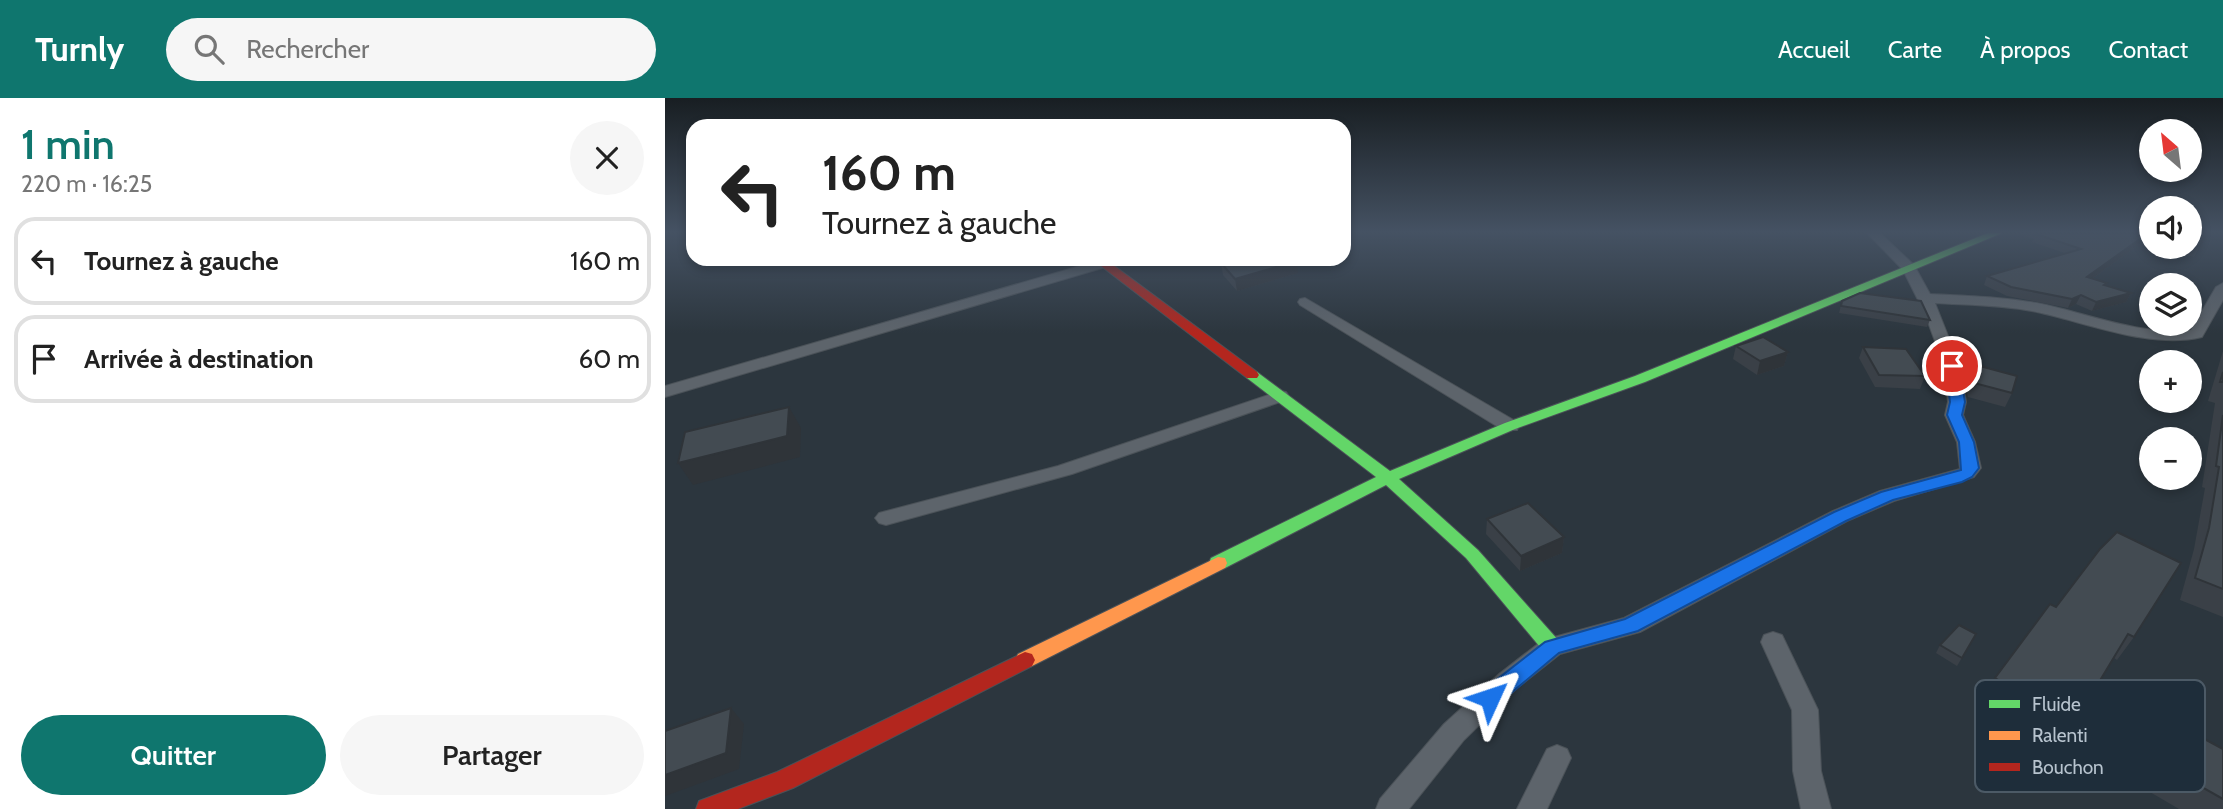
<!DOCTYPE html>
<html lang="fr">
<head>
<meta charset="utf-8">
<style>
	body { margin:0; font-family:Cabin,sans-serif; background:#f6f6f6; color:#222; height:100vh; display:flex; flex-direction:column; font-size:26px; white-space:nowrap }
	* { box-sizing:border-box; margin:0 }
	p { font-size:23px; color:#767676 }
	.icon { flex:none; width:38px; height:38px; fill:none; stroke:currentColor; stroke-width:2; stroke-linecap:round; stroke-linejoin:round }
	.map { position:relative; flex:1; overflow:hidden }
	.sheet { display:flex; flex-direction:column; background:#fff; width:665px }
	.sheet>* { flex:none }
	.top-card { position:absolute; left:21px; top:21px; width:665px; height:147px; border-radius:21px; box-shadow:0 4px 10px #0003; background:#fff; color:#222; overflow:hidden }
	.needle { width:46px; rotate:332deg }
	.controls { position:absolute; left:1474px; top:21px; display:grid; gap:14px }
	.controls a { display:grid; place-items:center; width:63px; height:63px; border-radius:50%; background:#fff; box-shadow:0 4px 10px #0003; font-size:35px }
	.pin { position:absolute; display:grid; place-items:center; width:60px; height:60px; color:#fff; margin:-30px; border:4px solid #fff; border-radius:50%; box-shadow:0 2px 7px #0007 }
	.me { position:absolute; width:77px; margin:-38px; rotate:48deg; stroke-linejoin:round; filter:drop-shadow(0 0 5px #0008) }
	.turn { display:flex; align-items:center; gap:24px; height:147px; padding:0 21px; font-size:32px }
	.turn .icon { width:91px; height:91px; stroke-width:2.5 }
	.turn b { display:block; font-size:49px; line-height:60px }
	.round { display:grid; place-items:center; flex:none; width:74px; height:74px; border-radius:37px; background:#f6f6f6 }
	.summary { display:flex; align-items:center; justify-content:space-between; height:119px; padding:0 21px }
	h1 { font-size:42px; font-weight:600; line-height:52px; color:#0f766e }
	.button { display:flex; gap:14px; margin-top:auto; padding:14px 21px }
	.button a { flex:1; height:80px; border-radius:42px; background:#0f766e; color:#fff; font-size:28px; font-weight:600; line-height:80px; text-align:center }
	.button a+a { background:#f6f6f6; color:#222 }
	ul { padding:0; list-style:none }
	li { display:flex; align-items:center; gap:21px; height:88px; margin:0 14px 10px; padding:0 7px; border:4px solid #e0e0e0; border-radius:21px }
	li div { flex:1 }
	li b { display:block; font-size:26px }
	li em { font-style:normal }
	header { display:flex; align-items:center; gap:42px; box-sizing:border-box; height:98px; padding:0 35px; background:#0f766e; color:#fff }
	header strong { font-size:33px }
	nav { display:flex; gap:38px; margin-inline-start:auto; font-size:24px }
	.search { width:490px; height:63px; background:#f6f6f6; display:flex; align-items:center; gap:18px; box-sizing:border-box; padding:0 24px; border-radius:38px; color:#767676; font-size:26px }
	main { display:flex; flex:1; min-height:0 }
	.map>svg:first-child { display:block }
</style>
</head>
<body>
<header>
<strong>Turnly</strong>
<div class="search"><svg class="icon" aria-label="search" viewBox="0 0 24 24"><circle cx="10" cy="10" r="6"/><path d="M15 15l6 6"/></svg>Rechercher</div>
<nav><a>Accueil</a><a>Carte</a><a>À propos</a><a>Contact</a></nav>
</header>
<main>
<section class="sheet">
<div class="summary"><div><h1>1 min</h1><p>220 m · 16:25</p></div><a class="round"><svg class="icon" aria-label="close" viewBox="0 0 24 24"><path d="M6 6l12 12M18 6L6 18"/></svg></a></div>
<ul>
<li><svg class="icon" aria-label="left" viewBox="0 0 24 24"><path d="M17 20v-9H6M10 6l-5 5 5 5"/></svg><div><b>Tournez à gauche</b></div><em>160 m</em></li>
<li><svg class="icon" aria-label="arrive" viewBox="0 0 24 24"><path d="M6 21V4h12l-3 4 3 4H6"/></svg><div><b>Arrivée à destination</b></div><em>60 m</em></li>
</ul>
<div class="button"><a>Quitter</a><a>Partager</a></div>
</section>
<div class="map">
<svg width="1558" height="711" viewBox="0 0 1558 711">
	<rect width="100%" height="100%" fill="#2c363e"/>
	<g fill="none" stroke-linecap="round" stroke-linejoin="round">
		<g stroke="#4b5258" stroke-width="2">
			<g id="street">
				<path d="M1202,135h13l34,32 16,29c37,2 75,3 112,10 47,10 100,32 149,26l25,-43 7,-4v17l-21,37c-52,13 -119,-16 -170,-26 -32,-6 -65,-6 -97,-8l25,63 6,36 -3,13 12,27 6,26 -7,9 -80,24 -47,20 -207,111 -80,22 -43,34 -53,52 -55,69h-33l4,-10 64,-75 55,-50 44,-34 81,-22 209,-107 47,-20 80,-22 -3,-27 -12,-27 3,-13 -4,-36 -19,-52 -22,-44z"/>
				<polygon points="439,161 446,165 444,168 0,299 0,288"/>
				<polygon points="640,200 852,324 854,328 852,332 838,332 635,207 633,204 635,201"/>
				<polygon points="615,293 621,294 624,298 621,302 407,376 221,427 214,425 210,420 214,415 393,368"/>
				<polygon points="1108,534 1117,537 1153,612 1156,673 1166,711 1136,711 1128,673 1127,612 1096,544 1099,537"/>
				<polygon points="892,647 902,651 906,660 882,711 852,711 882,651"/>
			</g>
		</g>
		<g stroke="#4b5258" stroke-width="2">
			<polygon id="fast" points="1323,135 1337,135 980,284 850,331 734,381 813,452 894,543 897,549 894,555 887,557 880,555 801,460 721,387 560,470 546,470 544,465 546,460 711,379 582,280 580,277 582,274 592,274 725,373 840,325 970,278"/>
		</g>
		<g stroke="#4b5258" stroke-width="2">
			<polygon id="slow" points="553,459 560,460 562,465 560,470 367,568 360,570 353,568 350,562 353,556"/>
		</g>
		<g stroke="#4b5258" stroke-width="2">
			<g id="jam">
				<polygon points="427,161 440,161 592,274 594,277 592,280 582,280"/>
				<polygon points="360,554 367,556 370,562 367,568 128,690 73,711 31,711 34,703 112,674"/>
			</g>
		</g>
		<use href="#street" fill="#5d646b" fill-rule="evenodd"/>
		<use href="#fast" fill="#63d668" fill-rule="evenodd"/>
		<use href="#slow" fill="#ff974d" fill-rule="evenodd"/>
		<use href="#jam" fill="#b3261e" fill-rule="evenodd"/>
	</g>
	<g fill="#3a4047">
		<polygon points="1356,135 1486,135 1486,149 1494,149 1493,151 1475,146 1428,180 1442,185 1441,187 1466,195 1461,204 1427,213 1411,206 1403,210 1342,198 1319,187 1322,178 1400,155 1367,144 1369,141 1355,137"/>
		<polygon points="1524,135 1535,148 1529,159 1505,154 1508,149 1524,149"/>
		<polygon points="556,165 633,175 572,193 558,177"/>
		<polygon points="1177,203 1265,222 1262,229 1174,215"/>
		<polygon points="1071,248 1123,254 1119,268 1092,277 1068,261"/>
		<polygon points="1198,249 1260,278 1255,291 1210,289 1194,260"/>
		<polygon points="1558,253 1558,519 1515,502 1529,451 1540,390 1537,389 1550,305 1543,303"/>
		<polygon points="1311,267 1347,295 1340,309 1303,299 1301,290"/>
		<polygon points="822,421 899,439 897,455 855,473 821,436"/>
		<polygon points="1435,451 1469,539 1452,562 1449,560 1434,584 1558,651 1558,711 1514,711 1396,642 1392,648 1316,603 1330,580 1391,509"/>
		<polygon points="1311,536 1292,568 1271,555 1275,547"/>
	</g>
	<g fill="#2f3439">
		<polygon points="1479,138 1475,146 1418,187 1422,179"/>
		<polygon points="632,163 633,175 572,193 570,181"/>
		<polygon points="1466,195 1461,204 1427,213 1431,204"/>
		<polygon points="1416,197 1411,206 1403,210 1407,201"/>
		<polygon points="1123,254 1119,268 1092,277 1095,263"/>
		<polygon points="124,309 136,330 135,359 28,387 13,365"/>
		<polygon points="899,439 897,455 855,473 856,458"/>
		<polygon points="66,610 79,626 74,671 0,698 0,677"/>
	</g>
	<g fill="#434b52" stroke="#2f3439" stroke-width="2">
		<polygon points="1373,135 1486,135 1486,139 1479,138 1422,179 1442,185 1439,187 1466,195 1431,204 1416,197 1407,201 1346,189 1322,178 1416,151 1371,136"/>
		<polygon points="1524,135 1541,135 1535,148 1524,146"/>
		<polygon points="574,161 632,161 632,163 570,181 556,165"/>
		<polygon points="1195,195 1256,203 1265,222 1176,208 1177,203"/>
		<polygon points="1098,239 1123,254 1095,263 1071,248"/>
		<polygon points="1198,249 1241,251 1260,278 1214,277"/>
		<polygon points="1311,267 1352,278 1347,295 1309,285 1307,276"/>
		<polygon points="1558,274 1558,284 1555,284"/>
		<polygon points="124,309 122,338 13,365 20,334"/>
		<polygon points="1558,317 1558,491 1530,480 1544,430 1554,369 1551,368"/>
		<polygon points="863,405 899,439 856,458 822,421"/>
		<polygon points="1452,434 1516,465 1469,539 1463,536 1434,584 1558,651 1558,701 1413,619 1409,625 1330,580 1385,506 1391,509 1435,451"/>
		<polygon points="1294,527 1311,536 1297,560 1275,547"/>
		<polygon points="66,610 61,655 0,677 0,633"/>
	</g>
	<linearGradient id="sky" x2="0" y2="1"><stop stop-color="#181e22"/><stop offset="0.57" stop-color="#455263"/><stop offset="1" stop-color="#455263" stop-opacity="0"/></linearGradient>
	<rect width="1558" height="235" fill="url(#sky)"/>
	<polygon fill="#1a73e8" stroke="#114b97" stroke-width="2" points="1287,264 1294,268 1300,304 1297,317 1309,344 1314,370 1307,379 1297,384 1228,402 1181,423 973,533 894,555 833,606 825,609 817,606 814,600 817,593 880,544 960,521 1169,414 1216,394 1296,372 1294,344 1282,317 1285,304 1280,268"/>
	<rect x="1310" y="582" width="230" height="112" rx="10" fill="#1e2d3a" stroke="#4c5a66" stroke-width="2"/>
	<rect x="1324" y="602" width="31" height="8" fill="#63d668"/>
	<rect x="1324" y="633" width="31" height="9" fill="#ff974d"/>
	<rect x="1324" y="665" width="31" height="8" fill="#b3261e"/>
	<g font-size="19" fill="#b7c3ce">
		<text x="1367" y="613">Fluide</text>
		<text x="1367" y="644">Ralenti</text>
		<text x="1367" y="676">Bouchon</text>
	</g>
</svg>
<div class="controls">
<a><svg class="needle" viewBox="-14 -14 28 28"><path d="M0-13l5 13h-10z" fill="#e53935"/><path d="M0 13l5-13h-10z" fill="#767676"/></svg></a>
<a><svg class="icon" aria-label="sound" viewBox="0 0 24 24"><path d="M4 9h4l5-4v14l-5-4H4zM17 9q2 3 0 6"/></svg></a>
<a><svg class="icon" aria-label="layers" viewBox="0 0 24 24"><path d="M12 4l9 5-9 5-9-5zM3 14l9 5 9-5"/></svg></a>
<a>+</a>
<a>−</a>
</div>
<div class="pin" style="left:1287px;top:268px;background:#d93025"><svg class="icon" aria-label="arrive" viewBox="0 0 24 24"><path d="M6 21V4h12l-3 4 3 4H6"/></svg></div>
<svg class="me" style="left:825px;top:600px" viewBox="-20 -20 40 40"><path d="M0-17L14 15 0 8-14 15z" fill="#1a73e8" stroke="#fff" stroke-width="4"/></svg>
<div class="top-card">
<div class="turn"><svg class="icon" aria-label="left" viewBox="0 0 24 24"><path d="M17 20v-9H6M10 6l-5 5 5 5"/></svg><div><b>160 m</b>Tournez à gauche</div></div>
</div>
</div>
</main>
</body>
</html>
